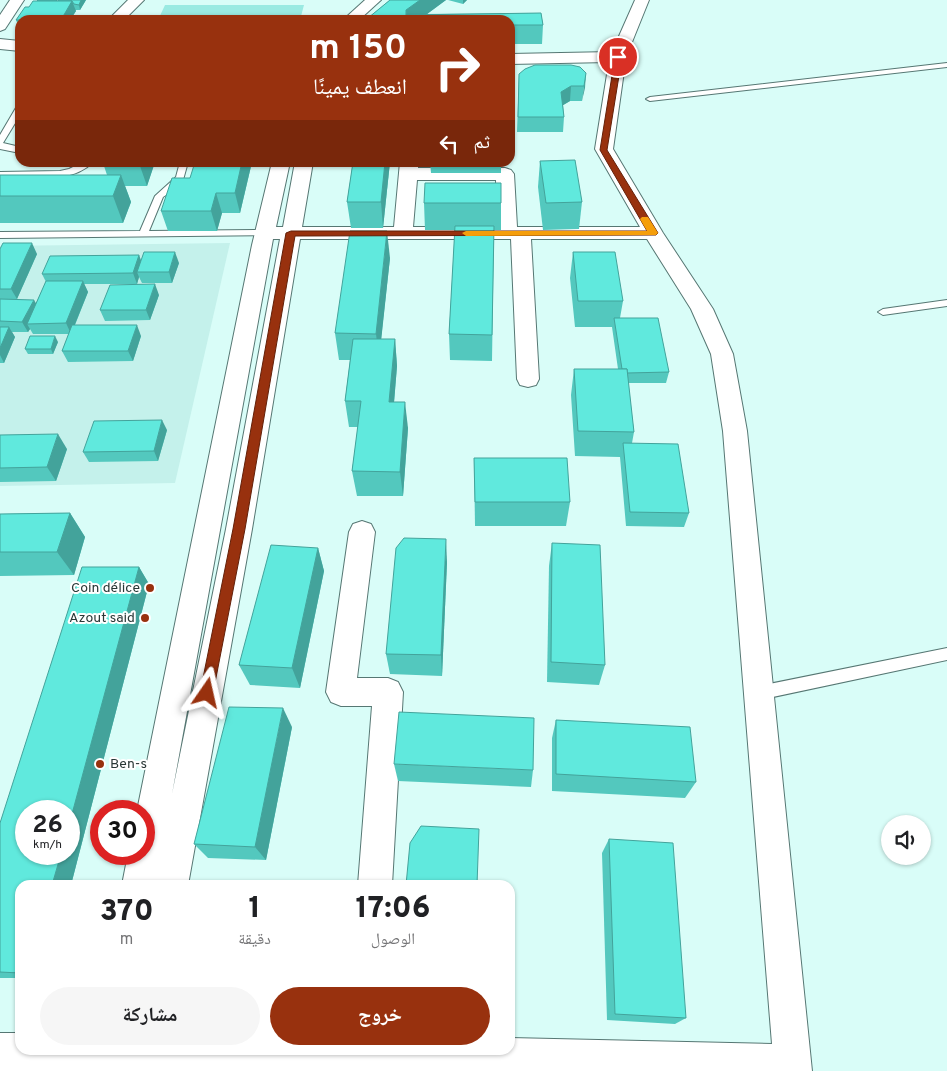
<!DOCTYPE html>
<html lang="ar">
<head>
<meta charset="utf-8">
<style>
	body { margin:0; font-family:Overpass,"Noto Naskh Arabic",sans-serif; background:#f6f6f6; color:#202124; direction:rtl; height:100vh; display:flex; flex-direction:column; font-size:19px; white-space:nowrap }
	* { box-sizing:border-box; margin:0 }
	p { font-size:16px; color:#757577 }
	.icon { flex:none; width:28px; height:28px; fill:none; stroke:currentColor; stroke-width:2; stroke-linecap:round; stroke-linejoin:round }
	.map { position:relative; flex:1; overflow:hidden; direction:ltr }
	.drawer { position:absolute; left:15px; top:880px; width:500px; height:175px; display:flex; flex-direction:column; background:#fff; border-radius:15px; box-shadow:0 1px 4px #0004; direction:rtl }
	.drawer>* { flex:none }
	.banner { position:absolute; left:15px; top:15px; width:500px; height:152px; border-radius:15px; box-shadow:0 1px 4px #0004; direction:rtl; background:#98310e; color:#fff; overflow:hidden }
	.buttons { position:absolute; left:881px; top:815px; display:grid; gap:10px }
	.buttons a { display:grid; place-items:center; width:50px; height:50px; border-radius:50%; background:#fff; box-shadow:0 1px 4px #0004; font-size:25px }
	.speed { position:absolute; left:15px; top:800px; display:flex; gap:10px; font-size:25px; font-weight:700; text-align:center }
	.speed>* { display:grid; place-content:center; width:65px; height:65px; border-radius:50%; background:#fff; box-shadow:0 1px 4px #0004; line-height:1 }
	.speed small { font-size:12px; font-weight:400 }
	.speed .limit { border:8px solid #d22; background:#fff; color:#111 }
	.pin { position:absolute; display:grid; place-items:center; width:42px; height:42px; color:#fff; margin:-21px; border:2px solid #fff; border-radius:50%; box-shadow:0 1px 5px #0007 }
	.me { position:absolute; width:55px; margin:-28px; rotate:11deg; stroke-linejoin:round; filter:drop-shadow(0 0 4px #0008) }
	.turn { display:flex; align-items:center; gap:18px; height:105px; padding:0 25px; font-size:22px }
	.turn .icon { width:65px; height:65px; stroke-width:2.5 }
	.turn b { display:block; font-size:35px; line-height:42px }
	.then { display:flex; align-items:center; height:48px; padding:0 25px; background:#0003; gap:10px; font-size:19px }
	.eta { display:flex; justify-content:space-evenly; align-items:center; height:85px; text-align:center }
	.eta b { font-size:30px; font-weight:800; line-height:35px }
	.cta { display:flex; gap:10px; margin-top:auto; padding:10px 25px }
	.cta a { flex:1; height:58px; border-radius:30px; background:#98310e; color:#fff; font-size:20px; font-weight:800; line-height:58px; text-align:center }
	.cta a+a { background:#f6f6f6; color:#202124 }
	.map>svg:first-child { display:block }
</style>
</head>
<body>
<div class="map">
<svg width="947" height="1071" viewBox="0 0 947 1071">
	<rect width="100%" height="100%" fill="#d9fdf8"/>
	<polygon fill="#c4f1eb" points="230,243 175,483 0,486 0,246"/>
	<polygon fill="#9aeae2" points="165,5 304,5 300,20 158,20"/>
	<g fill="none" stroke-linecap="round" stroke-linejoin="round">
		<g stroke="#567773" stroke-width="2">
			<g id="lane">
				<polygon points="947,63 947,67 650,101 646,99 650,97"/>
				<polygon points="17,106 20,106 20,115 3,143 20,147 20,153 0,149 0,135"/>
				<path d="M83,162h10c-22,23 -64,15 -93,16v-6l60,-1 9,-2z"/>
				<polygon points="180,162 188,162 183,180 174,190 163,197 149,231 265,230 270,233 268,235 0,238 0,232 140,231 155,196 176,177"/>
				<polygon points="947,300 947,306 883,315 878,312 883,309"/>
				<polygon points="947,648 947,660 759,700 754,698 752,693 754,688 759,686"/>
			</g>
		</g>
		<g stroke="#567773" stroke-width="2">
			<g id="street">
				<polygon points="10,0 24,0 5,29 0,31 0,15"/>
				<polygon points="128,0 144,0 124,20 108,20"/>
				<polygon points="365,0 381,0 359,20 343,20"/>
				<path d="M635,0h14l-23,57 -13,92 50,84 50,76 20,45 14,77 65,640h-812v-38h20v17h490v-12l262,6 -49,-613 -12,-77 -20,-45 -44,-70h-116l8,140 -3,6 -8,2 -8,-2 -3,-6 -6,-140h-211l-48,290 -64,356h-66l6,-31h16v-43h-7l115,-566 20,-83h18l-14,65h7l12,-65h18l-11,65h92l6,-65h18v6h87l6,2 3,4 3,53h123l-45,-78 14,-87 -99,2v-10l102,-2zM417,180h79l1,47h-84zM273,239h7l-54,290 -54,265z"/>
				<polygon points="0,39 20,41 20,51 0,49"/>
				<polygon points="362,521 371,524 375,532 357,678 388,678 398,682 403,692 392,885 358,885 372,706 341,706 331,702 326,692 349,532 353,524"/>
			</g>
		</g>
		<use href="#lane" fill="#fff" fill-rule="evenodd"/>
		<use href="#street" fill="#fff" fill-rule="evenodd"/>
	</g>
	<g fill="#53c8be">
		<polygon points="86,0 80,10 75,10 76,11 70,20 20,20 20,29 16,20 29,7"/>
		<polygon points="390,0 446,0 427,14 541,13 543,25 542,44 510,44 510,20 369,20 368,18"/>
		<polygon points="448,0 467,0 463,4"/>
		<polygon points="586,73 582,101 570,101 563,105 564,117 563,132 517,132 519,74"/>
		<polygon points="20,105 20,118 17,111"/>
		<polygon points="540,161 582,202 579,229 543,230 538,187"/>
		<polygon points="105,162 155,162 147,186 125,186 131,202 123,223 0,223 0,175 107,175 104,166"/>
		<polygon points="252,162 240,213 222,213 217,231 168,231 161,211 190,178"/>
		<polygon points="353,162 390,162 383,228 351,228 347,202"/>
		<polygon points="430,162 501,162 501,173 431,173"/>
		<polygon points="424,203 501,203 501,230 494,230 492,361 450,360 449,334 455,230 425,230"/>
		<polygon points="0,249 37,254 17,299 36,303 46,282 42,274 139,255 141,261 179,263 172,283 142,283 139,277 137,284 84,284 88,292 75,325 141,336 133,361 68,362 62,351 69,334 33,334 30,329 28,332 12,332 15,337 4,363 0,363"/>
		<polygon points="573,252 623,301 620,318 669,372 666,383 628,383 634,432 632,443 689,513 684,527 626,526 620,457 575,456 571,395 574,369 618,369 612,327 575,327 570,278"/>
		<polygon points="390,258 381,339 395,339 397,366 394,402 408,428 403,496 357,496 352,471 358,427 349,427 345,401 350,360 339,360 335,333"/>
		<polygon points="159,295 150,320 105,321 100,310"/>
		<polygon points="58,342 53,354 28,354 25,349"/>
		<polygon points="167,430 158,461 89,462 83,452"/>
		<polygon points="0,435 67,449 56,481 0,482"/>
		<polygon points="474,458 570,502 566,526 475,526"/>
		<polygon points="70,513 85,537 74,575 0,576 0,514"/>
		<polygon points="552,543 605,665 599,685 547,682 549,566"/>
		<polygon points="318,548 324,571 300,688 250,685 239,665"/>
		<polygon points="447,562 442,676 390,674 386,654"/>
		<polygon points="139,567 149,584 71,885 20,885 20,978 0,978 0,823"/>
		<polygon points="556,720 696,782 685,798 552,791 552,738"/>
		<polygon points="292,727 266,860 208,858 194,844"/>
		<polygon points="394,764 533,770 531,787 398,781"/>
		<polygon points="609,839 686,1018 675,1024 607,1020 602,853"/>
	</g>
	<g fill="#43a39b">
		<polygon points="81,0 86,0 80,10 79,5"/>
		<polygon points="420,0 446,0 419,20 407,20 406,10"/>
		<polygon points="463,0 467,0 463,4"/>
		<polygon points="72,1 76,11 70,20 61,20"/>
		<polygon points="586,73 585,88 582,101 584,86"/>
		<polygon points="571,86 570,101 560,107 561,92"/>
		<polygon points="141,162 155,162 147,186 140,166"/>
		<polygon points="242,162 252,162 240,213 235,193"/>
		<polygon points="385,162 390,162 383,228 381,202"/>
		<polygon points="121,175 131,202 123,223 113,196"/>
		<polygon points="216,193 222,213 217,231 211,211"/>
		<polygon points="387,231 390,258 379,360 376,334"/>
		<polygon points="32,243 37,254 17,299 11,289"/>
		<polygon points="175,252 179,263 172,283 169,272"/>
		<polygon points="139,255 143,266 137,272 139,277 137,284 133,273"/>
		<polygon points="83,281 88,292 71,334 66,323"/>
		<polygon points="155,284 159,295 150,320 146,310"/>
		<polygon points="34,300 40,310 27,324 30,329 28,332 22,322"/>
		<polygon points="137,325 141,336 133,361 128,351"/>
		<polygon points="9,327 15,337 4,363 0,355 0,348"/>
		<polygon points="55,336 58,342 53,354 51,349"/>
		<polygon points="395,339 397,366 392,427 389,402"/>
		<polygon points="405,402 408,428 403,496 400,472"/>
		<polygon points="162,420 167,430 158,461 154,451"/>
		<polygon points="58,434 67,449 56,481 47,467"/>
		<polygon points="70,513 85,537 74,575 57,552"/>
		<polygon points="446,539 447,562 442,676 441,655"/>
		<polygon points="318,548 324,571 300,688 292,668"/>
		<polygon points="139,567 149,584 71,885 52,885 61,854 69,854 69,825"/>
		<polygon points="283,708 292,727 266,860 255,847"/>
	</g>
	<g fill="#60e9dd" stroke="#43a39b">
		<polygon points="38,0 57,0 56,1 37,1"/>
		<polygon points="58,0 81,0 79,5 74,4 72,1 58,1"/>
		<polygon points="390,0 420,0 406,10 406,15 541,13 543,25 510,25 510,20 373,20 368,18"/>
		<polygon points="33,1 72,1 61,20 16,20 25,7 29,7"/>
		<polygon points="535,65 571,65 580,67 586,73 584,86 571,86 561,92 564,117 518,117 519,74 525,69"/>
		<polygon points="20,105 20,111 17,111"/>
		<polygon points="575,160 582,202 546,203 540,161"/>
		<polygon points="105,162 141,162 140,166 104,166"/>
		<polygon points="195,162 242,162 235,193 216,193 211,211 161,211 172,178 190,178"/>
		<polygon points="353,162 385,162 381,202 347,202"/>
		<polygon points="0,175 121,175 113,196 0,196"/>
		<polygon points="425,183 501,183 501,203 424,203"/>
		<polygon points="455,226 494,226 492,335 449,334"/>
		<polygon points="350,231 387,231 376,334 335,333"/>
		<polygon points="3,243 32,243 11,289 0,289 0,249"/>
		<polygon points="144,252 175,252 169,272 137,272"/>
		<polygon points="573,252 615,252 623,301 578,301"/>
		<polygon points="139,255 133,273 42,274 50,256"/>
		<polygon points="46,281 83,281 66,323 27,324"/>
		<polygon points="155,284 146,310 100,310 110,285"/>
		<polygon points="0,299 34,300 22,322 0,321"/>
		<polygon points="614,318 658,318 669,372 627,373 627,369 622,369"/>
		<polygon points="72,325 137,325 128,351 62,351"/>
		<polygon points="0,327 9,327 0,348"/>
		<polygon points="30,336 55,336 51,349 25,349"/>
		<polygon points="353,339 395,339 389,402 405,402 400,472 352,471 361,401 345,401"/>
		<polygon points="574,369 627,369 634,432 578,431"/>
		<polygon points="162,420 154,451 83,452 94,421"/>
		<polygon points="58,434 47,467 0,468 0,435"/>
		<polygon points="623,443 678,444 689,513 630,512"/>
		<polygon points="474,458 567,458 570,502 475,502"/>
		<polygon points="70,513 57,552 0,552 0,514"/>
		<polygon points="404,538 446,539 441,655 386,654 396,548"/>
		<polygon points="552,543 600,545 605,665 551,662"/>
		<polygon points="271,545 318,548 292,668 239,665"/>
		<polygon points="82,567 139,567 69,825 69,811 26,811 26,854 61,854 52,885 20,885 20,973 0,972 0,823"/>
		<polygon points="229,707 283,708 255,847 194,844"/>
		<polygon points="399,712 534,718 533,770 394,764"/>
		<polygon points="556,720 690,727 696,782 556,774"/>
		<polygon points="421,826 479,829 477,885 406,885 410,843"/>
		<polygon points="609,839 673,843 686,1018 615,1014"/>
	</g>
	<polygon fill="#98310e" stroke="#632009" points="618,55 622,57 607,150 658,233 656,235 295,236 245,529 213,693 211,697 207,699 202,697 200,693 233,529 286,233 291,231 647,231 600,150 615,57"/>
	<polygon fill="#f59e0b" points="642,217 648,217 658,233 656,235 466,236 462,233 466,231 647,231 640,219"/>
	<g fill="#98310e" stroke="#fff" stroke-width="2">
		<circle cx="150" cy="588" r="5"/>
		<circle cx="145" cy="618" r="5"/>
		<circle cx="100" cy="764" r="5"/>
	</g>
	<g text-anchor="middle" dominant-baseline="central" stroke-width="4" stroke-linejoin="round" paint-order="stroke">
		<g font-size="14" fill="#293736" stroke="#fff" text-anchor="end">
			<text x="140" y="588">Coin délice</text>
			<text x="135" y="618">Azout said</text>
			<text x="110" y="764" text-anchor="start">Ben-s</text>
		</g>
	</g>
</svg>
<div class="buttons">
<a><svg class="icon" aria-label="sound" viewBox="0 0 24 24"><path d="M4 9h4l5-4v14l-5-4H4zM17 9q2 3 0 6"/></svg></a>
</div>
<div class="speed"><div>26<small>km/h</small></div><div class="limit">30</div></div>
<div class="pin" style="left:618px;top:57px;background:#d93025"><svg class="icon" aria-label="arrive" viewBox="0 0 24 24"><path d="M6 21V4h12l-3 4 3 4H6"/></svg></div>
<svg class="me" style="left:207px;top:693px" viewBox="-20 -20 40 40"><path d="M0-17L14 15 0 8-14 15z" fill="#98310e" stroke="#fff" stroke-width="4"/></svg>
<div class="banner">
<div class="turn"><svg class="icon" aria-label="right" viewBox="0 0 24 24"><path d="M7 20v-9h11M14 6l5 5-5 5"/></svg><div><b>150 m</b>انعطف يمينًا</div></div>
<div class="then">ثم<svg class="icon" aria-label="left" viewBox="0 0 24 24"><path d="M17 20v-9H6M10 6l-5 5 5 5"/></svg></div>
</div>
<section class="drawer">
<div class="eta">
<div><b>17:06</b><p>الوصول</p></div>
<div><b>1</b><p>دقيقة</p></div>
<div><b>370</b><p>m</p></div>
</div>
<div class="cta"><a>خروج</a><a>مشاركة</a></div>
</section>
</div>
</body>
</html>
